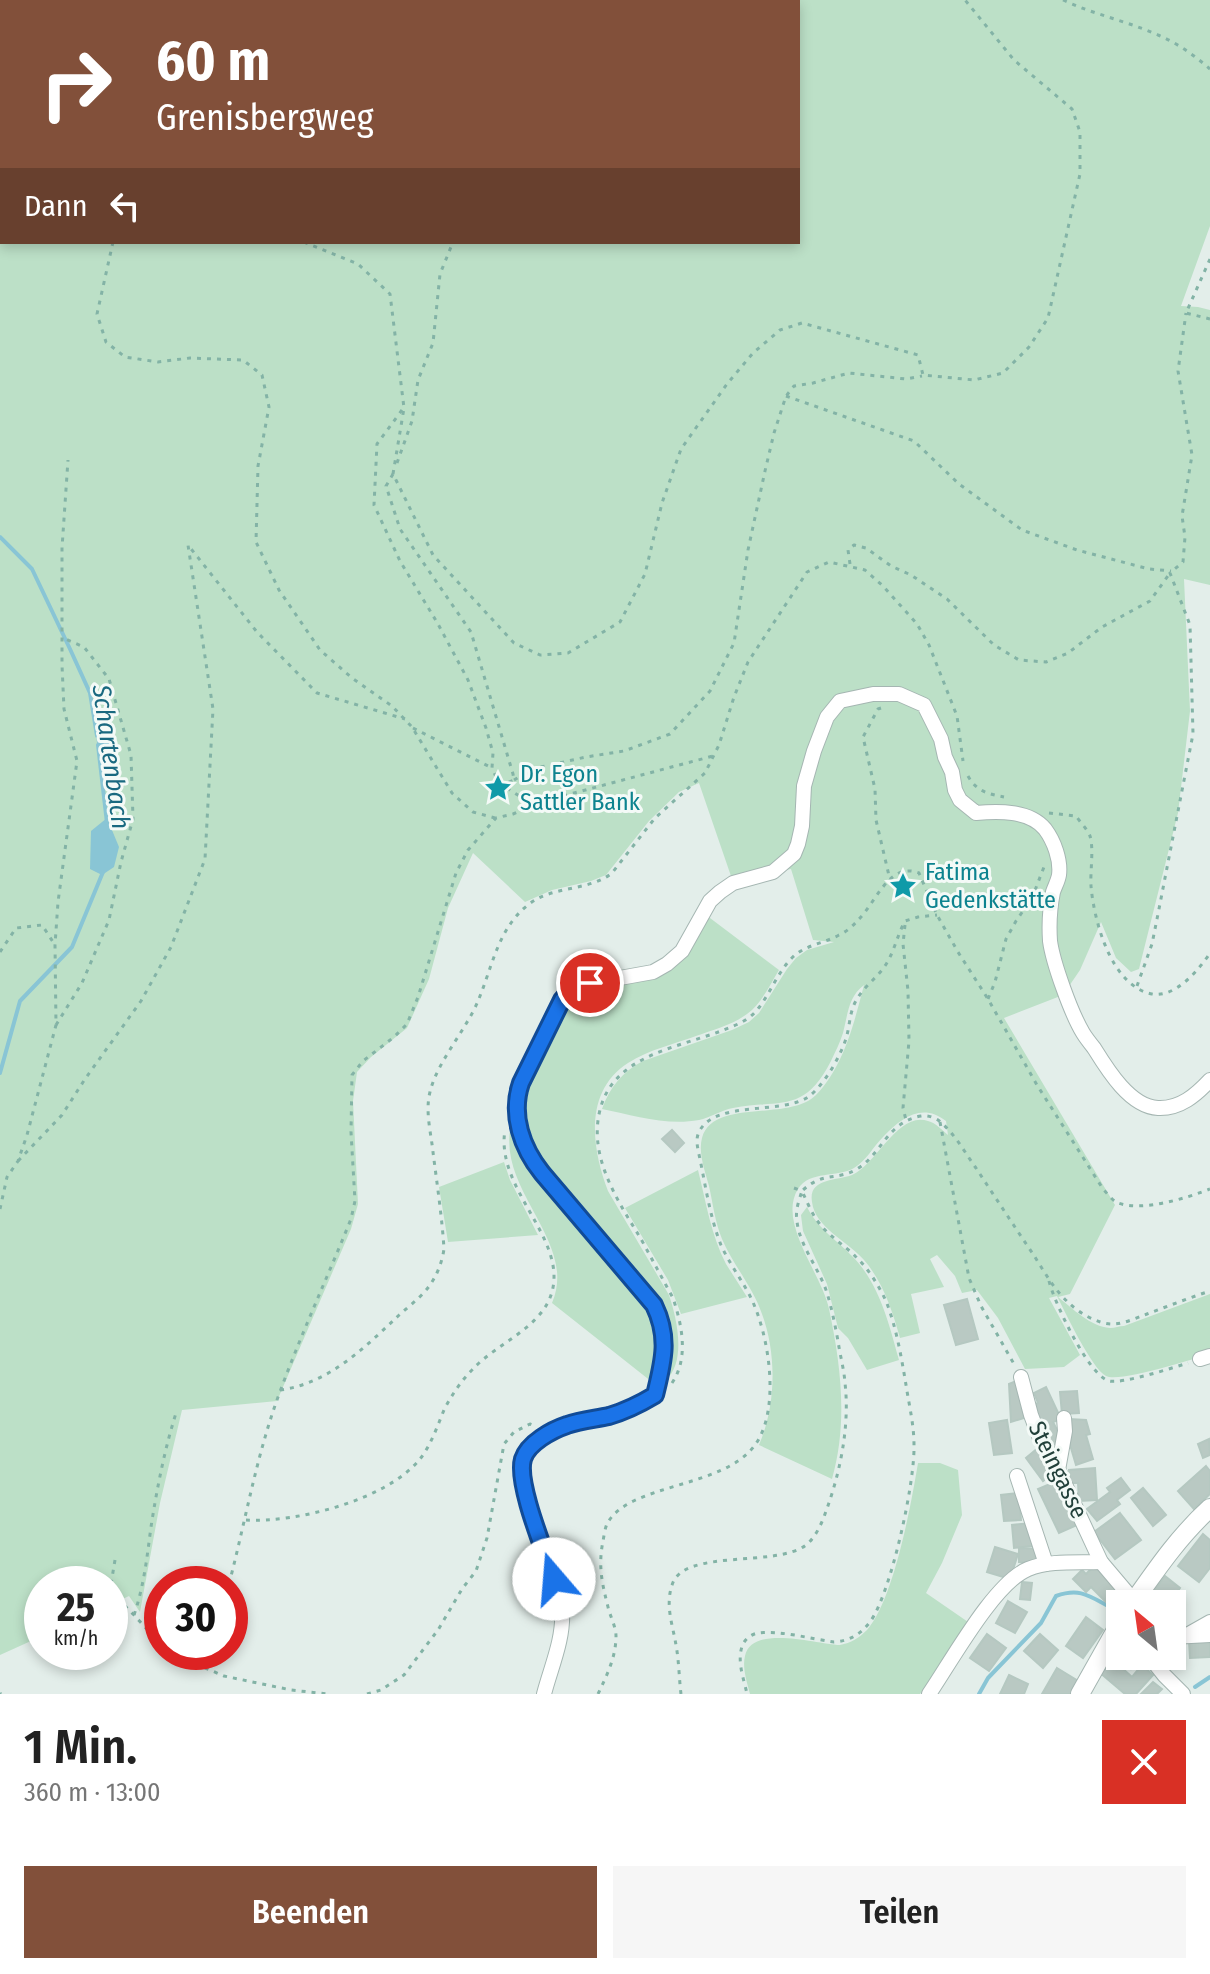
<!DOCTYPE html>
<html lang="de">
<head>
<meta charset="utf-8">
<style>
	body { margin:0; font-family:"Fira Sans Condensed",sans-serif; background:#f6f6f6; color:#222; height:100vh; display:flex; flex-direction:column; font-size:30px; white-space:nowrap }
	* { box-sizing:border-box; margin:0 }
	p { font-size:26px; color:#767676 }
	.icon { flex:none; width:44px; height:44px; fill:none; stroke:currentColor; stroke-width:2; stroke-linecap:round; stroke-linejoin:round }
	.map { position:relative; height:1694px; overflow:hidden }
	.sheet { display:flex; flex-direction:column; background:#fff; flex:1 }
	.sheet>* { flex:none }
	.banner { position:absolute; left:0px; top:0px; width:800px; height:244px; box-shadow:0 4px 12px #0003; background:#82503a; color:#fff; overflow:hidden }
	.needle { width:52px; rotate:331deg }
	.buttons { position:absolute; left:1106px; top:1590px; display:grid; gap:16px }
	.buttons a { display:grid; place-items:center; width:80px; height:80px; border-radius:0px; background:#fff; box-shadow:0 4px 12px #0003; font-size:40px }
	.speed { position:absolute; left:24px; top:1566px; display:flex; gap:16px; font-size:40px; font-weight:700; text-align:center }
	.speed>* { display:grid; place-content:center; width:104px; height:104px; border-radius:50%; background:#fff; box-shadow:0 4px 12px #0003; line-height:1 }
	.speed small { font-size:20px; font-weight:400 }
	.speed .limit { border:12px solid #d22; background:#fff; color:#111 }
	.pin { position:absolute; display:grid; place-items:center; width:68px; height:68px; color:#fff; margin:-34px; border:4px solid #fff; border-radius:50%; box-shadow:0 2px 8px #0007 }
	.me { position:absolute; width:88px; margin:-44px; rotate:342deg; stroke-linejoin:round; filter:drop-shadow(0 0 6px #0008) }
	.turn { display:flex; align-items:center; gap:28px; height:168px; padding:0 24px; font-size:36px }
	.turn .icon { width:104px; height:104px; stroke-width:2.5 }
	.turn b { display:block; font-size:56px; line-height:68px }
	.then { display:flex; align-items:center; height:76px; padding:0 24px; background:#0003; gap:16px; font-size:30px }
	.round { display:grid; place-items:center; flex:none; width:84px; height:84px; border-radius:0px; background:#f6f6f6 }
	.head { display:flex; align-items:center; justify-content:space-between; height:136px; padding:0 24px }
	h1 { font-size:48px; font-weight:600; line-height:60px }
	.cta { display:flex; gap:16px; margin-top:auto; padding:16px 24px }
	.cta a { flex:1; height:92px; border-radius:0px; background:#82503a; color:#fff; font-size:32px; font-weight:600; line-height:92px; text-align:center }
	.cta a+a { background:#f6f6f6; color:#222 }
	.map>svg:first-child { display:block }
</style>
</head>
<body>
<div class="map">
<svg width="1210" height="1694" viewBox="0 0 1210 1694">
	<rect width="100%" height="100%" fill="#e3eeea"/>
	<g fill="#bce0c7" fill-rule="evenodd">
		<path d="M0,0h1210v226l-29,80 17,1 12,3v275l-26,-6 6,132 -12,102 -39,156 -8,3 -15,-14 -15,-36 -21,48 -17,25 -59,23 111,187 -45,89 -12,3c14,11 33,30 52,31 5,0 9,-2 14,-2l86,-32v60c-17,5 -91,29 -104,22 -14,-7 -41,-64 -49,-80l-8,2 31,57 -16,12 -39,2 -27,-51 -21,-28 -15,3 -7,-17 -18,-21 -7,4 14,28 -33,7 9,39 -20,5c-8,-28 -17,-56 -36,-78 -15,-18 -49,-32 -52,-58 -4,-24 24,-21 40,-27 25,-11 46,-64 76,-54 8,2 14,9 20,14l-2,-14c-24,-19 -45,-3 -63,16 -10,10 -17,24 -29,31 -17,10 -44,2 -56,21 -21,34 24,85 31,120 12,56 19,114 3,170l-73,-34c17,-40 18,-90 3,-131 -9,-27 -29,-49 -40,-75 -7,-17 -9,-35 -13,-53 -4,-15 -11,-33 -7,-48 11,-40 87,-16 114,-43 28,-29 38,-72 48,-110 -16,12 -16,29 -21,48 -3,10 -8,19 -12,28 -27,53 -50,38 -98,47 -12,2 -23,10 -34,12 -33,6 -66,-5 -97,-11 8,-22 20,-37 41,-48l89,-31 17,-8 10,-9 28,-44 9,-11 11,-8 27,-8 -21,-2 -22,-71 -59,10 -33,-96 -20,9 -30,29 -43,54 -15,6 -39,9 -27,12 -52,-49 -25,55 -19,71 -22,49 -36,29 -14,15 -4,29 5,103 -7,25 -74,172 -95,9 -22,93 -20,109 -11,-16 -19,9v-21h-68v52l-42,19zM2,2h796v240h-796z"/>
		<path d="M706,915l73,55c-9,15 -18,34 -32,44 -15,11 -34,16 -51,22 -22,8 -48,14 -68,27 -45,29 -36,86 -20,128l61,104c8,24 18,67 -4,86l2,-54 -136,-174 -9,-50 7,-29 30,-64 16,-17 87,-22z"/>
		<path d="M512,1121l8,26 127,157 14,40 -9,38 -100,-79c27,-63 -59,-114 -40,-182z"/>
		<polygon points="504,1162 510,1180 538,1235 448,1242 439,1187"/>
		<path d="M698,1170c8,32 13,65 28,94 7,11 14,22 21,33l-66,17 -13,-34 -43,-72z"/>
		<path d="M807,1207c11,22 30,33 46,50 27,28 36,67 46,103l-32,10 -19,-32 -10,-10 -11,-44 -24,-53 -2,-16z"/>
		<path d="M918,1463h22l18,7 4,45 -20,48 -16,30 45,31 -51,70h-170c-3,-12 -8,-26 -5,-38 7,-32 71,-12 95,-11 11,-2 19,-7 27,-15 27,-31 44,-125 51,-167z"/>
	</g>
	<g fill="#89c5d5">
		<polygon points="95,724 108,726 115,746 113,773 101,780"/>
		<polygon points="107,818 119,847 114,867 102,875 90,869 91,831"/>
	</g>
	<g fill="none" stroke-linecap="round" stroke-linejoin="round">
		<g stroke="#89c5d5" stroke-width="4">
			<polyline points="0,537 32,569 70,649 90,693 97,736"/>
			<polyline points="98,745 107,823"/>
			<polyline points="0,1073 20,1001 72,947 103,872"/>
			<polyline points="1195,1687 1210,1677"/>
			<path d="M979,1694l9,-16 53,-55 15,-27c23,-8 32,-1 52,10l13,-10"/>
		</g>
	</g>
	<g fill="#b9c9c3" stroke="#b5c8c1" stroke-width="2">
		<polygon points="672,1130 684,1143 675,1152 662,1139"/>
		<polygon points="967,1299 978,1339 956,1345 944,1305"/>
		<polygon points="1019,1380 1027,1417 1011,1422 1009,1384"/>
		<polygon points="1046,1387 1061,1419 1053,1422 1063,1442 1051,1447 1031,1406 1038,1403 1034,1393"/>
		<polygon points="1077,1391 1079,1413 1062,1414 1060,1392"/>
		<polygon points="1069,1419 1086,1420 1090,1434 1086,1435 1093,1459 1076,1465 1068,1438"/>
		<polygon points="1007,1420 1012,1453 994,1455 989,1423"/>
		<polygon points="1209,1439 1210,1455 1203,1458 1198,1444"/>
		<polygon points="1038,1448 1056,1471 1043,1481 1026,1458"/>
		<polygon points="1206,1466 1210,1471 1210,1494 1194,1509 1178,1491"/>
		<polygon points="1095,1468 1097,1500 1079,1501 1078,1483 1070,1483 1069,1470"/>
		<polygon points="1121,1478 1130,1490 1117,1500 1120,1504 1097,1521 1087,1509 1110,1492 1107,1488"/>
		<polygon points="1057,1481 1077,1525 1059,1533 1038,1489"/>
		<polygon points="1143,1488 1166,1515 1153,1526 1131,1498"/>
		<polygon points="1019,1493 1021,1520 1004,1521 1001,1495"/>
		<polygon points="1120,1513 1141,1540 1115,1559 1094,1532"/>
		<polygon points="1031,1523 1033,1546 1014,1548 1012,1525"/>
		<polygon points="1203,1534 1210,1540 1210,1568 1199,1582 1178,1566"/>
		<polygon points="995,1547 1018,1554 1010,1579 987,1572"/>
		<polygon points="1019,1548 1039,1549 1039,1563 1019,1562"/>
		<polygon points="1095,1565 1122,1590 1108,1604 1091,1587 1086,1592 1073,1579 1082,1570 1086,1574"/>
		<polygon points="1165,1576 1180,1588 1168,1604 1143,1604"/>
		<polygon points="1022,1582 1032,1583 1030,1600 1020,1599"/>
		<polygon points="1008,1601 1027,1612 1015,1633 996,1623"/>
		<polygon points="1086,1617 1103,1630 1083,1658 1066,1646"/>
		<polygon points="987,1634 1006,1648 989,1671 970,1658"/>
		<polygon points="1040,1634 1058,1650 1043,1668 1024,1651"/>
		<polygon points="1210,1640 1210,1657 1190,1658 1189,1641"/>
		<polygon points="1120,1648 1120,1656 1139,1656 1142,1659 1131,1669 1115,1652"/>
		<polygon points="1111,1658 1132,1677 1142,1665 1153,1675 1136,1694 1125,1694 1099,1672"/>
		<polygon points="1057,1668 1080,1682 1073,1694 1042,1694"/>
		<polygon points="1009,1675 1028,1684 1024,1694 1000,1694"/>
		<polygon points="1153,1682 1162,1689 1157,1694 1141,1694"/>
	</g>
	<g fill="none" stroke-linecap="round" stroke-linejoin="round">
		<g stroke="#a5b6b2" stroke-width="16">
			<g id="minor">
				<polyline points="1200,1359 1210,1356"/>
				<polyline points="1021,1377 1031,1415 1039,1436 1056,1465 1101,1562 1134,1601"/>
				<polyline points="1058,1470 1065,1431 1064,1418"/>
				<polyline points="1017,1476 1046,1564"/>
				<polyline points="1187,1635 1210,1622"/>
				<polyline points="1172,1637 1210,1635"/>
				<polyline points="1149,1656 1164,1675 1183,1694"/>
				<path d="M544,1694c7,-27 20,-55 18,-84 -2,-36 -51,-125 -38,-154 2,-6 12,-13 17,-17 20,-16 45,-17 69,-24 16,-4 30,-11 45,-20 8,-34 15,-57 -1,-90l-126,-150c-7,-19 -12,-39 -11,-60 4,-13 11,-23 16,-35 12,-26 21,-61 48,-75l72,-13 14,-8 15,-13 28,-50 10,-9 13,-9 40,-11 21,-18 4,-10 4,-18 2,-40 10,-35 13,-34 13,-16 33,-7h26l25,11 17,34 4,18 7,15 3,18 5,10 16,13c22,-2 53,-3 69,16 9,12 16,31 14,46 -1,6 -4,11 -6,17 -3,15 -4,34 -3,49 3,22 21,72 33,92 3,5 7,10 11,15 13,21 36,59 64,60 22,1 38,-13 52,-28"/>
				<path d="M929,1694c22,-32 65,-111 99,-125 22,-9 50,-6 73,-7"/>
			</g>
		</g>
		<g stroke="#a5b6b2" stroke-width="20">
			<g id="tertiary">
				<path d="M1132,1604c24,-34 47,-68 78,-96"/>
				<polyline points="1080,1694 1120,1623"/>
			</g>
		</g>
		<g stroke="#83b3a6" stroke-width="3" stroke-dasharray="4 6" stroke-linecap="butt">
			<polyline points="289,0 289,2"/>
			<path d="M1063,0c32,15 64,21 95,35 19,8 36,20 52,34"/>
			<polyline points="73,2 74,0"/>
			<polyline points="146,2 146,0"/>
			<polyline points="413,2 414,0"/>
			<polyline points="0,67 2,66"/>
			<polyline points="113,242 97,314 106,342 125,357 158,362 190,358 243,360 262,375 269,407 258,466 256,542 279,590 320,650 352,678 392,706 412,727 452,793 473,812 495,818"/>
			<polyline points="304,242 358,264 390,294 404,408 393,474 433,555 514,643 540,655 568,653 620,622 645,574 662,503 681,449 727,384 753,353 780,330 802,323 918,355 923,375 974,380 1003,373 1029,347 1048,318 1080,174 1080,132 1072,109 1014,60 965,0"/>
			<polyline points="1210,259 1186,313 1210,319"/>
			<polyline points="786,396 914,441 959,484 1022,530 1077,550 1149,569 1171,571"/>
			<polyline points="402,410 377,444 374,505 400,561 438,624 468,680 486,728 493,753 492,768 497,779 502,785 521,797 544,801 713,756"/>
			<polyline points="397,463 412,421 418,380 433,343 440,274 451,247 449,242"/>
			<polyline points="393,474 386,486 400,529 471,632 513,774 514,780 502,785"/>
			<polyline points="850,564 848,550 854,545 866,548 891,566 911,575 947,599 994,645 1019,660 1046,662 1068,653 1102,627 1150,601 1170,573"/>
			<polyline points="881,708 878,709 863,737 875,789 876,820 890,880"/>
			<polyline points="413,728 492,768"/>
			<path d="M968,776c8,15 20,18 36,21"/>
			<polyline points="514,780 532,769 586,757 624,751 670,734 710,691 734,643 748,550 765,471 774,433 786,396 794,386 813,383 849,373 906,379 922,376"/>
			<path d="M1049,813l27,3c4,6 12,14 14,20 4,13 0,36 1,50 3,35 20,100 61,108 23,4 46,-23 58,-41"/>
			<polyline points="905,925 903,944 908,991 909,1041 903,1108 906,1120"/>
			<polyline points="0,952 16,928 42,925 55,945"/>
			<polyline points="1137,986 1152,944 1158,914 1193,734 1190,625 1170,573 1183,562 1185,537 1182,516 1192,455 1178,371 1186,313"/>
			<polyline points="988,999 995,982 1006,939 1016,921 1032,898 1044,867"/>
			<polyline points="56,1025 82,983 109,920 121,862 133,819 131,755 109,679 84,647 63,638"/>
			<polyline points="940,1122 969,1278 981,1306 1014,1364"/>
			<polyline points="18,1161 62,1115 85,1079 141,1001 171,947 205,859 213,709 188,545 257,632 317,693 405,719"/>
			<path d="M794,1188l8,3c21,-20 35,-10 55,-22 25,-15 30,-47 64,-53 6,-1 12,1 17,4 16,12 27,33 38,48 19,29 38,58 57,86 11,17 21,36 36,49 10,10 29,21 43,21 12,0 24,-6 35,-10 21,-8 42,-16 63,-23"/>
			<polyline points="0,1209 7,1177 18,1161 27,1135 56,1025 55,945 58,902 77,761 64,709 62,665 62,548 68,460"/>
			<path d="M1049,1281c5,21 40,95 60,100 14,3 63,-13 79,-18"/>
			<path d="M672,1383c17,-25 10,-58 1,-85 -11,-20 -21,-39 -32,-59 -23,-38 -53,-82 -41,-129 13,-54 76,-62 121,-79 13,-5 27,-10 36,-21 14,-17 21,-40 38,-55 14,-11 30,-12 44,-20 7,-3 14,-9 19,-15 18,-17 31,-59 61,-47l18,42 21,37 30,47 49,86 66,104c4,4 8,10 13,13 24,11 71,-4 94,-13"/>
			<path d="M280,1390c47,-6 82,-40 115,-71 10,-10 23,-19 32,-30 9,-11 15,-26 17,-40 -2,-32 -7,-65 -11,-97 -2,-19 -8,-41 -3,-60 7,-30 36,-62 48,-91 14,-33 20,-73 50,-96 24,-20 60,-13 84,-32l43,-55 50,-45 14,-28 15,-48 14,-35 59,-90 22,-10 36,8 18,16 34,38 12,21 28,71 6,45"/>
			<path d="M246,1520c50,3 141,-20 174,-61 11,-14 17,-32 24,-49 7,-14 17,-29 28,-40 27,-30 81,-45 82,-92 1,-49 -58,-94 -49,-148"/>
			<polyline points="115,1560 111,1584 119,1600 134,1615 162,1646"/>
			<path d="M229,1584c17,-65 28,-132 52,-195 21,-57 47,-113 70,-170l4,-18 -4,-69 1,-57 11,-14 31,-24 13,-13 11,-27 38,-124 12,-23 28,-32 17,-4 31,-13"/>
			<path d="M134,1615c10,-29 13,-58 17,-88 6,-39 14,-80 26,-117"/>
			<polyline points="168,1652 224,1676 291,1690 328,1694"/>
			<polyline points="208,1668 212,1652"/>
			<polyline points="0,1693 1,1694"/>
			<polyline points="367,1694 381,1690 404,1675 438,1630 462,1589 476,1571 487,1538 504,1444 514,1432 530,1424 535,1426"/>
			<path d="M598,1694c9,-19 18,-37 18,-58 0,-9 -6,-20 -8,-29 -6,-24 -10,-41 -5,-66 1,-5 2,-13 4,-17 21,-41 116,-35 148,-79 26,-36 14,-110 -4,-147 -9,-18 -22,-35 -30,-53 -12,-30 -16,-64 -23,-95 -1,-6 -2,-12 1,-18 15,-32 82,-17 109,-35 16,-11 34,-43 39,-62 3,-12 3,-25 10,-36 8,-14 23,-23 31,-38 7,-13 10,-27 17,-40l13,-4 19,-2"/>
			<path d="M681,1694c-2,-16 -2,-33 -5,-49 -3,-19 -11,-39 -4,-60 11,-37 104,-17 134,-40 9,-7 15,-20 19,-31 15,-40 25,-88 20,-131 -1,-14 -5,-28 -7,-42 -3,-16 -6,-32 -11,-48 -7,-23 -28,-48 -30,-72 -2,-10 2,-21 5,-30 5,11 10,23 17,32 10,13 25,22 36,33 13,12 24,30 31,45 11,28 16,60 21,90 3,18 7,36 7,54 1,38 -23,148 -44,177 -10,13 -21,19 -36,20 -23,-3 -54,-12 -76,-9 -6,1 -12,5 -15,11 -7,16 1,35 4,50"/>
		</g>
		<use href="#minor" stroke="#fff" stroke-width="14"/>
		<use href="#tertiary" stroke="#fff" stroke-width="18"/>
	</g>
	<g fill="none" stroke-linecap="round" stroke-linejoin="round">
		<g stroke="#114b97" stroke-width="20">
			<path id="route" d="M554,1579c-9,-27 -38,-96 -31,-120 5,-16 29,-29 44,-34 13,-5 28,-6 42,-9 17,-5 31,-12 46,-21 8,-33 15,-57 -1,-90l-112,-132c-20,-25 -32,-58 -21,-90l41,-83 9,-10 19,-7"/>
		</g>
		<use href="#route" stroke="#1a73e8" stroke-width="14"/>
	</g>
	<defs>
		<g id="sight-bare" transform="scale(2.16)"><path d="M0-6L1.8-2.2L6-1.7L2.9 1.2L3.7 5.4L0 3.3L-3.7 5.4L-2.9 1.2L-6-1.7L-1.8-2.2Z" fill="#0f9aa8" stroke="#f4faf7" stroke-width="2.5" paint-order="stroke"/></g>
	</defs>
	<g fill-rule="evenodd">
		<use href="#sight-bare" x="498" y="788"/>
		<use href="#sight-bare" x="903" y="886"/>
	</g>
	<g text-anchor="middle" dominant-baseline="central" stroke-width="6" stroke-linejoin="round" paint-order="stroke">
		<g font-size="24" fill="#0d838f" stroke="#f4faf7" text-anchor="start">
			<text x="520" y="774">Dr. Egon<tspan x="520" dy="28">Sattler Bank</tspan></text>
			<text x="925" y="872">Fatima<tspan x="925" dy="28">Gedenkstätte</tspan></text>
		</g>
		<g font-size="24" fill="#22403a" stroke="#f4faf7">
			<text transform="translate(1058 1470) rotate(64)">Steingasse</text>
		</g>
		<g font-size="26" font-style="italic" fill="#196980" stroke="#f4faf7">
			<text transform="translate(111 757) rotate(82)">Schartenbach</text>
		</g>
	</g>
</svg>
<div class="buttons">
<a><svg class="needle" viewBox="-14 -14 28 28"><path d="M0-13l5 13h-10z" fill="#e53935"/><path d="M0 13l5-13h-10z" fill="#767676"/></svg></a>
</div>
<div class="speed"><div>25<small>km/h</small></div><div class="limit">30</div></div>
<div class="pin" style="left:590px;top:983px;background:#d93025"><svg class="icon" aria-label="arrive" viewBox="0 0 24 24"><path d="M6 21V4h12l-3 4 3 4H6"/></svg></div>
<svg class="me" style="left:554px;top:1579px" viewBox="-20 -20 40 40"><circle r="19" fill="#fff"/><path d="M0-13L10 11 0 6-10 11z" fill="#1a73e8"/></svg>
<div class="banner">
<div class="turn"><svg class="icon" aria-label="right" viewBox="0 0 24 24"><path d="M7 20v-9h11M14 6l5 5-5 5"/></svg><div><b>60 m</b>Grenisbergweg</div></div>
<div class="then">Dann<svg class="icon" aria-label="left" viewBox="0 0 24 24"><path d="M17 20v-9H6M10 6l-5 5 5 5"/></svg></div>
</div>
</div>
<section class="sheet">
<div class="head"><div><h1>1 Min.</h1><p>360 m · 13:00</p></div><a class="round" style="background:#d93025;color:#fff"><svg class="icon" aria-label="close" viewBox="0 0 24 24"><path d="M6 6l12 12M18 6L6 18"/></svg></a></div>
<div class="cta"><a>Beenden</a><a>Teilen</a></div>
</section>
</body>
</html>
